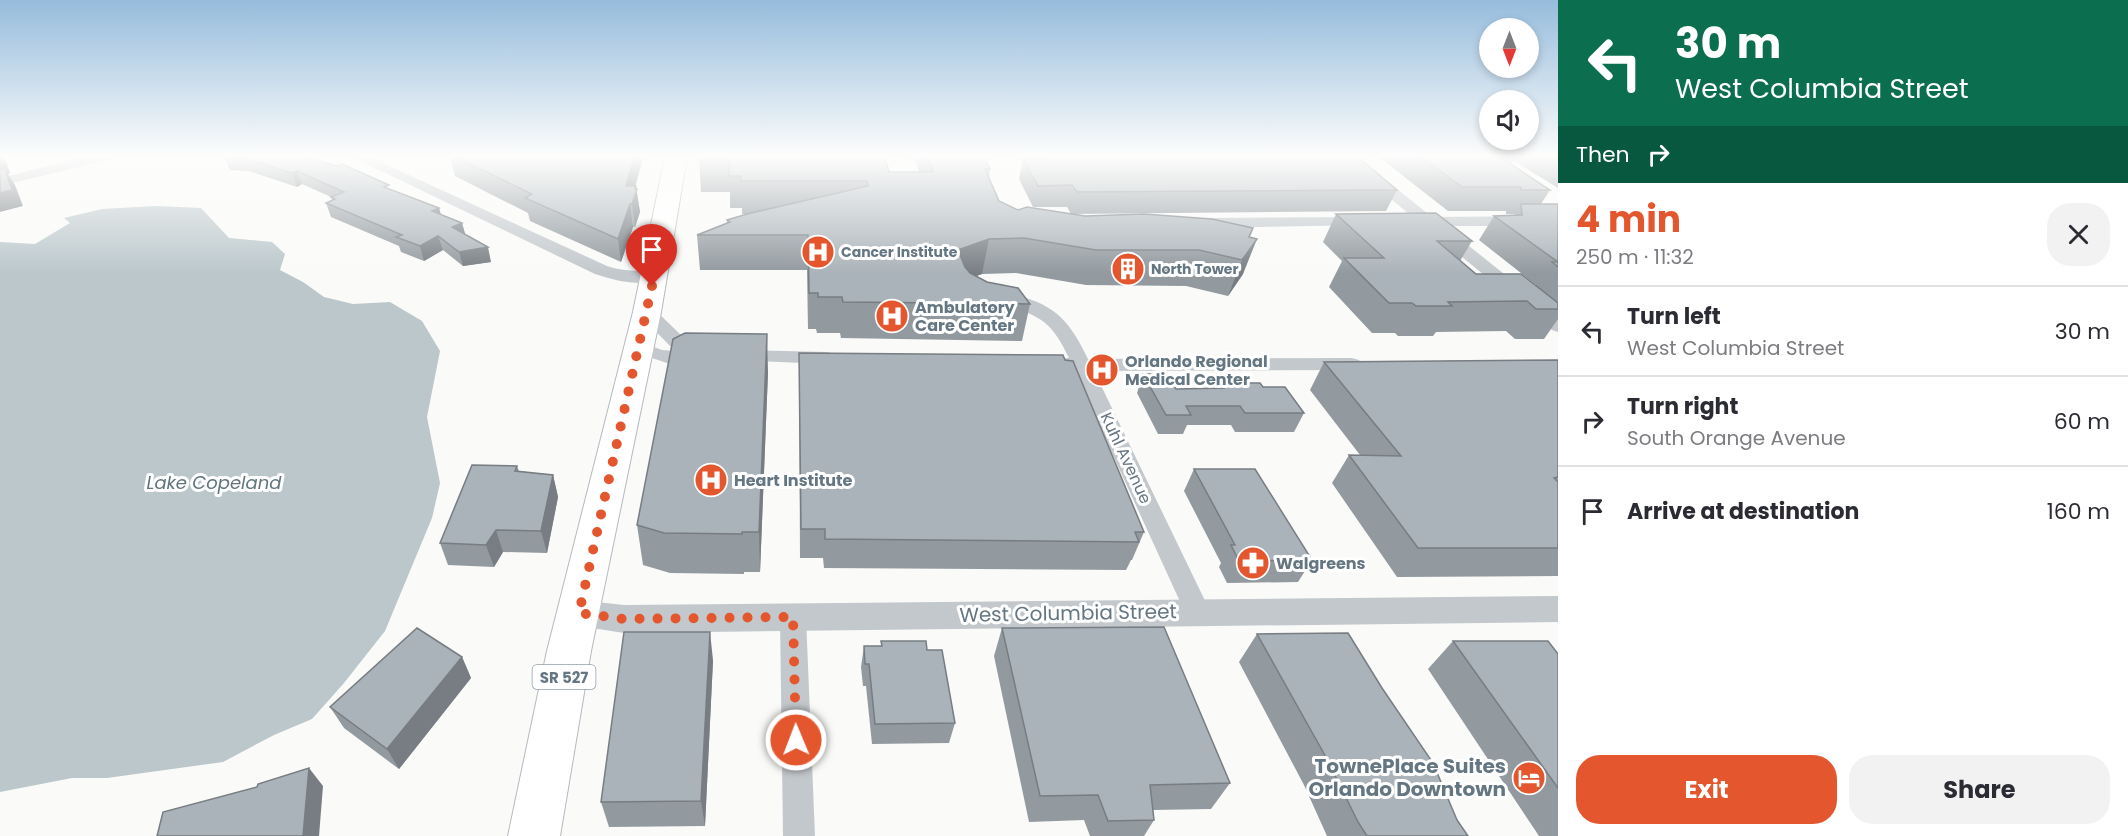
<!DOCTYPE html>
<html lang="en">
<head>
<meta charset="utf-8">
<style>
	body { margin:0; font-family:Poppins,sans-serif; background:#f2f2f3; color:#2b2b33; height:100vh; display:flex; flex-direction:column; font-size:22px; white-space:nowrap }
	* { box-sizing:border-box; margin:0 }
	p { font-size:20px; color:#7c7c81 }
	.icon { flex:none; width:33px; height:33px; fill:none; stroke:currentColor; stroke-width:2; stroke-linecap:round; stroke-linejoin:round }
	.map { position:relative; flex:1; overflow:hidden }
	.details { display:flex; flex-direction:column; background:#fff; width:570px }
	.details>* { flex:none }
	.top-card { background:#0b6e4f; color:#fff; overflow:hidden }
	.needle { width:39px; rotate:180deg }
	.controls { position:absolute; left:1479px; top:18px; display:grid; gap:12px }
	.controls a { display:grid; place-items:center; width:60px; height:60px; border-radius:50%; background:#fff; box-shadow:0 3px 9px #0003; font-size:30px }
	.pin { position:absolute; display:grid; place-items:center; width:51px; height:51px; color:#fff; margin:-62px -26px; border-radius:50% 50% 50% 0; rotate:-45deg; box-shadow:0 0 6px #0007 }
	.pin .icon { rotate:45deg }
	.me { position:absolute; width:66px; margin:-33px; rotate:359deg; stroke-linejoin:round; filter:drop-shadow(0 0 4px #0008) }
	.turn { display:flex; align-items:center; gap:21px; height:126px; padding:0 18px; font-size:27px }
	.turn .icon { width:78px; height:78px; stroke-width:2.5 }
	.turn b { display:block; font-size:42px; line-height:51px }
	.then { display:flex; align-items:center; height:57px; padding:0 18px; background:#0003; gap:12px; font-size:22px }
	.round { display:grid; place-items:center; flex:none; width:63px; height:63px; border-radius:24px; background:#f2f2f3 }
	.overview { display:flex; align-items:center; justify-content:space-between; height:102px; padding:0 18px }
	h1 { font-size:36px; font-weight:700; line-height:45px; color:#e4572e }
	.primary-button { display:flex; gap:12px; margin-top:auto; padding:12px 18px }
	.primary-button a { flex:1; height:69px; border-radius:24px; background:#e4572e; color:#fff; font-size:24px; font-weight:700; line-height:69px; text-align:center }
	.primary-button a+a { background:#f2f2f3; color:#2b2b33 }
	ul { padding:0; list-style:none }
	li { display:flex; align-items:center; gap:18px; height:90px; padding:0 18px; border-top:2px solid #e1e1e2 }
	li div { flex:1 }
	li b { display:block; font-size:22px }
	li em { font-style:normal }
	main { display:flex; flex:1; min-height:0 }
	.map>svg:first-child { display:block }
</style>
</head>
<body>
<main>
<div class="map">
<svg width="1558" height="836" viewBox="0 0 1558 836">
	<rect width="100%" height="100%" fill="#fafaf8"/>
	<polygon fill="#bbc7cb" points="155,206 201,208 229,238 272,242 285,254 280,270 303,282 324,297 353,304 390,302 422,321 440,351 427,417 440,483 432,518 385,631 344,683 312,719 274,735 223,762 107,778 72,778 0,792 0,242 35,244 70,223 64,218 102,209"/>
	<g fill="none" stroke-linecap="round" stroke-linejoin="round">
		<g stroke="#b5babe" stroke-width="2">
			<polygon id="primary" points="665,157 687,157 661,312 591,651 560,836 508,836 547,651 633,312"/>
		</g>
		<g fill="#c3c8cc" fill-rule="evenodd">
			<polygon points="85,157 110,157 108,160 0,186 0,178"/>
			<path d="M352,157h18l237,109c20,7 35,3 53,7l2,4 -2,4c-22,5 -44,0 -65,-7z"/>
			<polygon points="1341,157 1357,157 1432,217 1558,216 1558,226 1444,226 1558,317 1558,332 1552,330 1425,227 1415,225 1412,222 1415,219"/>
			<polygon points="1359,217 1367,222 1364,225 1204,228 1196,223 1204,218"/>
			<path d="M1012,294c43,10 58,27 76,65l264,-1 7,2 3,4 -3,4 -7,2 -258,1 116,240 -4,8 -9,3 -9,-3 -114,-249 -34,-3 -3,-4 3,-4 29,-1c-18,-38 -27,-39 -63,-55l-3,-4 3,-4z"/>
			<polygon points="647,307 653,308 684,338 705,346 708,357 705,361 667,363 631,351 629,347 631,343 638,341 662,350 686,352 670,346 641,316 638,312 641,308"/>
			<polygon points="741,350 827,352 834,354 837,358 834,362 827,364 734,360 731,356 734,352"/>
			<polygon points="793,606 802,609 806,617 815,836 783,836 780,617 784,609"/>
		</g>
		<polygon fill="#c3c8cc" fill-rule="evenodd" points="1558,596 1558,622 624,633 579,626 568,622 563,613 568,604 579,600 624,605"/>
		<use href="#primary" fill="#fff" fill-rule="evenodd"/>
	</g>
	<g fill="#929a9f">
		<polygon points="224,157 305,157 439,208 441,215 462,223 465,234 491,262 463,266 443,250 424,261 401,252 399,246 331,217 326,203 332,200 331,197 302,184 297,187 249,171 230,170"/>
		<polygon points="450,157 641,157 642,161 635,186 636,189 640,212 635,227 633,227 621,262 530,221 528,213 455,176"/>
		<polygon points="699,157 889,172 919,172 915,159 908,159 907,157 984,157 990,169 989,178 999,201 1018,210 1085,216 1249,237 1243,274 1228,296 1186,286 1086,285 1016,273 982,274 976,276 1030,304 1022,341 841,338 840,333 817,333 816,329 808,329 807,270 700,270 697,235 727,223 727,220 747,214 742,214 742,208 730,208 730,192 701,192"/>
		<polygon points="1379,157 1558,157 1558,188 1516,162 1507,162 1550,190 1541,204 1558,204 1558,319 1544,339 1515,339 1506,331 1436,332 1433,336 1398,336 1395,333 1372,333 1329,287 1342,261 1323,242 1336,214 1472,241 1460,261 1476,274 1536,285 1479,240 1494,216 1514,216 1515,214 1506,214 1506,211 1448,211"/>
		<polygon points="1023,159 1397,190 1386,211 1071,214 1067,207 1033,207 1019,179"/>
		<polygon points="799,353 1144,532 1132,560 1131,560 1126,570 824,568 823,558 800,558"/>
		<polygon points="1558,360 1558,576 1397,577 1332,483 1349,455 1360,455 1310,390 1324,362"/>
		<polygon points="768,372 760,572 744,572 744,574 670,573 643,565 637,525"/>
		<polygon points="1143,374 1176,389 1219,388 1221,383 1263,387 1304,413 1294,432 1235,432 1231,425 1187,425 1183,434 1158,434 1137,393"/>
		<polygon points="517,466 519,471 553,475 558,497 547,553 503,552 494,567 448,565 440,543"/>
		<polygon points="1194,469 1312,560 1298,582 1227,583 1219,567 1221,563 1184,491"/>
		<polygon points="1002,628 1230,783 1211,809 1153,810 1154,820 1144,836 1090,836 1084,820 1029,822 994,656"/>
		<polygon points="1257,634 1457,820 1468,836 1327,836 1304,785 1239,662"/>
		<polygon points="881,641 927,650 955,723 949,743 872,744 866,686 863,686 861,667 864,646 881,646"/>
		<polygon points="1453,641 1558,654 1558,836 1539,836 1428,669"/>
		<polygon points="462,657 471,678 399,769 344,728 330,707"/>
		<polygon points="713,660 705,826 609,827 601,802"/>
	</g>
	<g fill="#777d82">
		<polygon points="0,157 3,157 6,161 10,173 8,174 15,185 23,206 0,212"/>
		<polygon points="634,157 641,157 642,161 630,207 630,204 633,227 621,262 618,239 626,186"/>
		<polygon points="297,171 302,184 297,187 292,173"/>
		<polygon points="636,186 640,212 635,227 632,204"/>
		<polygon points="439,208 443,222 432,211"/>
		<polygon points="462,223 466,237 452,227"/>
		<polygon points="438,236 443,250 424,261 420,246"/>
		<polygon points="989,239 982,274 952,285 958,250"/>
		<polygon points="1257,239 1243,274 1228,296 1242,260"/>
		<polygon points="488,247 491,262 463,266 459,252"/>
		<polygon points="767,334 768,372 760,572 759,532"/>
		<polygon points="553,475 558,497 547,553 541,531"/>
		<polygon points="496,530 503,552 494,567 486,545"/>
		<polygon points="710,632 713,660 705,826 701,801"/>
		<polygon points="462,657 471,678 399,769 387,749"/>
		<polygon points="309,768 323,786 319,836 303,836"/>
	</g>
	<g fill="#aab3b9" stroke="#777d82" stroke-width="1.5">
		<polygon points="229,157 305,157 337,166 342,164 389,185 384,187 439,208 432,211 462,223 452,227 488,247 459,252 438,236 420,246 396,237 402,235 326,203 335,199 331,197 344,192 297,171 292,173 243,158"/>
		<polygon points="455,157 634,157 626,186 636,186 635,189 637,189 632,204 630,204 618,239 525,198 532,194"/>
		<polygon points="699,157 885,157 889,172 933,172 928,157 984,157 990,169 985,169 999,201 1018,210 1027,207 1085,216 1144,214 1212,219 1253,228 1249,237 1257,239 1242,260 1199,250 1096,250 1024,238 989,239 958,250 965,267 970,273 987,282 1018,288 1030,304 843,302 842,297 818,297 818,293 809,293 808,235 697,235 730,222 727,220 747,214 868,186 867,181 741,181 741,176 729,176 730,160 698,160"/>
		<polygon points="1062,157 1358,157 1397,190 1077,192 1072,185 1038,186 1023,159"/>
		<polygon points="1421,157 1500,157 1550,190 1521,190 1521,187 1462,187"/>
		<polygon points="5,169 12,190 0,193 0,170"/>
		<polygon points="1521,204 1558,204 1558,262 1494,216 1522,215"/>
		<polygon points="1436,213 1472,241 1437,241 1476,274 1521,274 1558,303 1558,309 1536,309 1527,301 1448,302 1452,306 1416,306 1412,303 1389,303 1344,258 1384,258 1336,214"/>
		<polygon points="1552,262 1558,262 1558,267"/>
		<polygon points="685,333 767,334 759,532 742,532 742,534 664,533 637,525 673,339"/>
		<polygon points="799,353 1063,355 1065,360 1073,361 1144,532 1135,532 1139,542 825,539 825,529 801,529"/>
		<polygon points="1558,360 1558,477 1554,478 1558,482 1558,548 1418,548 1349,455 1401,456 1324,362"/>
		<polygon points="1143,374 1167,374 1176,389 1224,388 1221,383 1260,383 1263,387 1285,387 1304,413 1245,413 1240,406 1186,406 1191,415 1166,415"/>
		<polygon points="472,465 517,466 515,471 553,475 541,531 496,530 486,545 440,543"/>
		<polygon points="1194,469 1255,469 1312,560 1239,561 1231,545 1235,545"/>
		<polygon points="1164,627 1230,783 1150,785 1154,820 1108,821 1098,795 1040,796 1002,628"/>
		<polygon points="417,628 462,657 387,749 330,707"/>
		<polygon points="624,632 710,632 701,801 601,802"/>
		<polygon points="1348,633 1382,688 1433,763 1457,820 1468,836 1367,836 1358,822 1327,759 1257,634"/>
		<polygon points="881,641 926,641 927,650 942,650 955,723 875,724 869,664 865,664 864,646 882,646"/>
		<polygon points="1453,641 1548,641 1558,654 1558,788"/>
		<polygon points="309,768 303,836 157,836 163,812 257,787 258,784"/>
	</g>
	<linearGradient id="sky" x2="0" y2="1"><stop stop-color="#96bcdc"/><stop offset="0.57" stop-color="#fdfdfc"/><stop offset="1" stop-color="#fdfdfc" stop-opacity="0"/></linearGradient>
	<rect width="1558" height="274" fill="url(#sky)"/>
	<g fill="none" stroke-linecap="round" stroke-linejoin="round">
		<polyline stroke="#e4572e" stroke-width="10" stroke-dasharray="0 18" points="652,286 579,613 624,619 793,617 796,740"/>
	</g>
	<defs>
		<g id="hospital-disc" transform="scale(1.725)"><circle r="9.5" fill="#e4572e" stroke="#fff"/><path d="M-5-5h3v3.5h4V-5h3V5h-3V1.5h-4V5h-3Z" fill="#fff"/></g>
		<g id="building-disc" transform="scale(1.725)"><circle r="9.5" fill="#e4572e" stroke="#fff"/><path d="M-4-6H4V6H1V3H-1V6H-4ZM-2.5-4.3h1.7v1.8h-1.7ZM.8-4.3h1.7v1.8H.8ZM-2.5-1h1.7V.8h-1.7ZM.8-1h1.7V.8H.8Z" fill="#fff"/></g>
		<g id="pharmacy-disc" transform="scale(1.725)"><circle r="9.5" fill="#e4572e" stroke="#fff"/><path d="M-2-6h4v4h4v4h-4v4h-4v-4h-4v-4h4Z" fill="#fff"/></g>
		<g id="hotel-disc" transform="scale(1.725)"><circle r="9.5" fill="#e4572e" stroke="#fff"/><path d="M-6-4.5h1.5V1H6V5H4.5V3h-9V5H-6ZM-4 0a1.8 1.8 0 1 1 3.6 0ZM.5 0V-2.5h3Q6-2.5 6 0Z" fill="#fff"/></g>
	</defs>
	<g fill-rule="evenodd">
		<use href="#hospital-disc" x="818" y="252"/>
		<use href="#building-disc" x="1128" y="269"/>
		<use href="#hospital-disc" x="892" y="316"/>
		<use href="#hospital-disc" x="1102" y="370"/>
		<use href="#hospital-disc" x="711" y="480"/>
		<use href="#pharmacy-disc" x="1253" y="563"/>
		<use href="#hotel-disc" x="1529" y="778"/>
	</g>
	<g text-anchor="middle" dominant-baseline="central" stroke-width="6" stroke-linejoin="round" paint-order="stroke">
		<g font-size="14" font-weight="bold" fill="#657683" stroke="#fff" text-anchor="start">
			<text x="841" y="252">Cancer Institute</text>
			<text x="1151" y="269">North Tower</text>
		</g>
		<rect fill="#fff" stroke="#939fa8" stroke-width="1.5" x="532.5" y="665" width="63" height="24" rx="4.5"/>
		<g font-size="15" font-weight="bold" fill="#657683">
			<text x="564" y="677">SR 527</text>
		</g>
		<g font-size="16" font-weight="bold" fill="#657683" stroke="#fff" text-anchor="start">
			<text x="915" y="307">Ambulatory<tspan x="915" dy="18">Care Center</tspan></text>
			<text x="1125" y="361">Orlando Regional<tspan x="1125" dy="18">Medical Center</tspan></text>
			<text x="734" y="480">Heart Institute</text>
			<text x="1276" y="563">Walgreens</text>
		</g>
		<g font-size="16" fill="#657683" stroke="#fff">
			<text transform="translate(1126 458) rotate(65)">Kuhl Avenue</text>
		</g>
		<g font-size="18" font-style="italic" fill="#60757c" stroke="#fff">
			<text x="214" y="482">Lake Copeland</text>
		</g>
		<g font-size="20" fill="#657683" stroke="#fff">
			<text transform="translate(1068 613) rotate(-1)">West Columbia Street</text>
		</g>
		<g font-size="20" font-weight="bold" fill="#657683" stroke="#fff" text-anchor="end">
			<text x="1506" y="766">TownePlace Suites<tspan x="1506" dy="23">Orlando Downtown</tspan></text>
		</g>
	</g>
</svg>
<div class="controls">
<a><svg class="needle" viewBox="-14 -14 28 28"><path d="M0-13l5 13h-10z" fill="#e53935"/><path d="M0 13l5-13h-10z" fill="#7c7c81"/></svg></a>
<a><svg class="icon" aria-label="sound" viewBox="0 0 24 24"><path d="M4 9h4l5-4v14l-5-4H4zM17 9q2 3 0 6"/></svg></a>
</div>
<div class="pin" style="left:652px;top:286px;background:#d93025"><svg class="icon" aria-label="arrive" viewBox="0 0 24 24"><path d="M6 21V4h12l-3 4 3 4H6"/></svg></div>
<svg class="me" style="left:796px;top:740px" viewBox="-20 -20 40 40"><circle r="17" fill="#e4572e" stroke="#fff" stroke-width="3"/><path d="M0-11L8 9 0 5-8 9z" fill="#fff"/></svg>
</div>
<section class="details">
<div class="top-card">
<div class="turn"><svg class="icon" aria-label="left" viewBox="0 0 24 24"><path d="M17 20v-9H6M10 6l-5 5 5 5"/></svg><div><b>30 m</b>West Columbia Street</div></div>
<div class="then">Then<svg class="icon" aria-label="right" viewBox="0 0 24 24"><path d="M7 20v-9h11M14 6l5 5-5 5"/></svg></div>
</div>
<div class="overview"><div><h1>4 min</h1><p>250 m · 11:32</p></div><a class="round"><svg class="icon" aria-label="close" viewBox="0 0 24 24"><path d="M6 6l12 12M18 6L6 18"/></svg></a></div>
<ul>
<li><svg class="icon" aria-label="left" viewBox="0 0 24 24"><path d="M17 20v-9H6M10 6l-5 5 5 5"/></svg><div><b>Turn left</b><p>West Columbia Street</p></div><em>30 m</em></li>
<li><svg class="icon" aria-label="right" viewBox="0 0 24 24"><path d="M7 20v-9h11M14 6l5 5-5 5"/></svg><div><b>Turn right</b><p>South Orange Avenue</p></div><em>60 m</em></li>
<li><svg class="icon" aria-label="arrive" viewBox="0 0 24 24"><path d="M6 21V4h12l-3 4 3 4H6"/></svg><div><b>Arrive at destination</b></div><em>160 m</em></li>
</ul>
<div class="primary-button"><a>Exit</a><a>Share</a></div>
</section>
</main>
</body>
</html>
